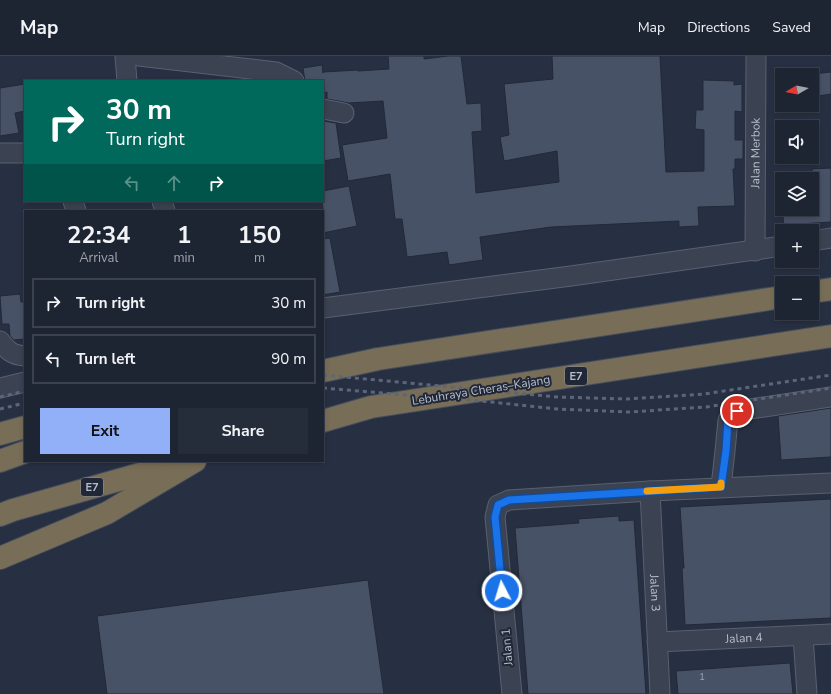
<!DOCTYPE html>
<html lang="en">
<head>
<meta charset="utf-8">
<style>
	body { margin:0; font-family:"Nunito Sans",sans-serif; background:#252c3a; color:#f1f3f6; height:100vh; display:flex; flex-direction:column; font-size:15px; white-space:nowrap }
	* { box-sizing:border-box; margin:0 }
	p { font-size:13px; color:#a0a4ac }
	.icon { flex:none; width:22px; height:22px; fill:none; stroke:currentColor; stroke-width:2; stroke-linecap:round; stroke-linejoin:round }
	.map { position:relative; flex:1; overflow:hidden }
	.panel { position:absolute; left:24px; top:154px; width:300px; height:252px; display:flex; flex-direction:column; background:#1d2432; border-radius:0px; box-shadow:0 2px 6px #0003,0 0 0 1px #3b414d }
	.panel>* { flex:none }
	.banner { position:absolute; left:24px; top:24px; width:300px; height:122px; border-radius:0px; box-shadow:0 2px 6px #0003,0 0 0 1px #3b414d; background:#00695c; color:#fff; overflow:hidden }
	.needle { width:26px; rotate:261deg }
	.buttons { position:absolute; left:775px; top:12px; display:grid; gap:8px }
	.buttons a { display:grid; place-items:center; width:44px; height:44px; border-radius:0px; background:#1d2432; box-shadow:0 2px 6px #0003,0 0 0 1px #3b414d; font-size:20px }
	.pin { position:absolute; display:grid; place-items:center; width:34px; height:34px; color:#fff; margin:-17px; border:2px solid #fff; border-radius:50%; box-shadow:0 1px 4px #0007 }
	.me { position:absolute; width:44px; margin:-22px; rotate:355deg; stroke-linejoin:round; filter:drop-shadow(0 0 3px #0008) }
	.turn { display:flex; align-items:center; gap:14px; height:84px; padding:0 16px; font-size:18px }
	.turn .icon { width:52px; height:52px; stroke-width:2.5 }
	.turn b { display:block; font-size:28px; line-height:34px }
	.lanes { display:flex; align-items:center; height:38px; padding:0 16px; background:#0003; justify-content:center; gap:20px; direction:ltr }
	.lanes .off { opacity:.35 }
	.eta { display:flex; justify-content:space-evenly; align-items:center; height:68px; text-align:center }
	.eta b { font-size:24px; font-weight:700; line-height:28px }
	.primary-button { display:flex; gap:8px; margin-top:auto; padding:8px 16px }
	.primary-button a { flex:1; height:46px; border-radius:0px; background:#91b0f8; color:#111; font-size:16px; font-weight:700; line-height:46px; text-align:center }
	.primary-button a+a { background:#252c3a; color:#f1f3f6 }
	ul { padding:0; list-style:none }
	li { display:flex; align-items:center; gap:12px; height:50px; margin:0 8px 6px; padding:0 8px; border:2px solid #3b414d; border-radius:0px }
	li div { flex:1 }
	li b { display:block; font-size:15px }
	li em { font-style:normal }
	header { display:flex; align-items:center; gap:24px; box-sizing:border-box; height:56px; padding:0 20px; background:#1d2432; border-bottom:1px solid #3b414d }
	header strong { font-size:19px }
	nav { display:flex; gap:22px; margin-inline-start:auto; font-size:14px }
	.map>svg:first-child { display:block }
</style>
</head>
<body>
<header>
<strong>Map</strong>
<nav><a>Map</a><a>Directions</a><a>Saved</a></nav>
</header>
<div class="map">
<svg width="831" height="638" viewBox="0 0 831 638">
	<rect width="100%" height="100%" fill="#273042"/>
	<g fill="#485266" stroke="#222939">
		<polygon points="388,0 424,0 424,3 448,0 461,0 467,48 481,47 482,75 472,76 476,137 559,126 557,95 504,105 500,81 509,79 504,28 553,23 552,0 660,0 666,116 704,115 704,74 695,73 696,54 703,54 703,24 734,25 734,29 742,28 742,56 735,55 735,84 743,84 743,103 735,103 735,113 733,113 735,150 698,151 699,170 679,171 679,165 551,171 480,181 483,204 449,209 447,196 407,201 402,163 395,163 390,118 348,125 342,89 387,82 383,45 349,47 327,43 327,36 323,37 323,25 305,25 303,12 322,9 323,17 323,16 358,14 358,15 389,13"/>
		<polygon points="831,16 831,38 812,41 812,18"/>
		<polygon points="25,28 25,55 15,57 19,77 0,80 0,32"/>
		<polygon points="323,65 336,67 341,102 323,105"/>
		<polygon points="831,112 831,166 784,169 782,153 812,153 812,113"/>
		<polygon points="349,130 357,170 323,177 323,152 322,145 323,145 323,135"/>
		<polygon points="330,182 340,236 323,239 323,183"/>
		<polygon points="20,238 21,246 25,246 25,283 14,284 10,280 9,268 2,268 0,240"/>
		<polygon points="831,352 831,401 781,404 778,360"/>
		<polygon points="831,443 831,562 685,569 682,512 684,512 680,451"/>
		<polygon points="619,460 619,465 634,464 646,638 528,638 515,472 579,467 578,463"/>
		<polygon points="368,524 384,638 107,638 97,560"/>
		<polygon points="790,607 793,638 678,638 676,615"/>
	</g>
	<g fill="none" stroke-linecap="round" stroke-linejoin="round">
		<g stroke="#59606f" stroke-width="21">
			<g id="minor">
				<polyline points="125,0 127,25"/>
				<polyline points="139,0 276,16 294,25"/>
				<polyline points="323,53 344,57"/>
				<polyline points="0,97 25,97"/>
				<polyline points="73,145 76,155"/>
				<polyline points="162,145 165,155"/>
				<polyline points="812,185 831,182"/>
				<path id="s1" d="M755,195l1,-195"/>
				<polyline points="323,252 571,220 782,190"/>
				<path d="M0,285c8,10 12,14 25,15"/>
				<polyline points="0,332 25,326"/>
				<polyline points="721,431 725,395 728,364 737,355 831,341"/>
				<path id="s2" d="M650,435l10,203"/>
				<polyline points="803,580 807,638"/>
				<path id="s3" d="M657,586l174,-8"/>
				<polyline points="512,638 495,461 498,449 509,444 650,435 831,427"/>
			</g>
		</g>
		<g stroke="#464d5c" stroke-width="24">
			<g id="motorway">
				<polyline points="812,236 831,233"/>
				<polyline points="323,315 378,303 782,241"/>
				<polyline points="323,365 371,351 831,280"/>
				<polyline points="0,378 25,371"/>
				<polyline points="0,405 25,396"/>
				<polyline points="0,459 13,454 175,408"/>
				<polyline points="0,502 107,457 195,405"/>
			</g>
		</g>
		<use href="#minor" stroke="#3b4252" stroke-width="19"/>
		<use href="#motorway" stroke="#786e58" stroke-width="22"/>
		<g stroke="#5d6679" stroke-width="3" stroke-dasharray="4 4" stroke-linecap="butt">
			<polyline points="323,319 557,341 627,343 704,338 831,319"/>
			<polyline points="323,332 491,346 557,353 629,356 706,351 831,332"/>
			<polyline points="0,341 25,335"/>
			<polyline points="0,353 25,347"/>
		</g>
	</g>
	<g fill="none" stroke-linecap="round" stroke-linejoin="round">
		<g stroke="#114b97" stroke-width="10">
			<polyline id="route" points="502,535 495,461 498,449 509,444 721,431 726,395 728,364 737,355"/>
		</g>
		<use href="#route" stroke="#1a73e8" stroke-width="7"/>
		<polyline stroke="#f59e0b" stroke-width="7" points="647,435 721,431 721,427"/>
	</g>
	<g text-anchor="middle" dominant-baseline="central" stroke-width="4" stroke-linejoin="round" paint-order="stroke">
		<g font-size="10" fill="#9ca3b2">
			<text x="702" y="621">1</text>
		</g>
		<g fill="#202737" stroke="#8a919f" stroke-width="1">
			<rect x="565" y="311" width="22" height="18" rx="3"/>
			<rect x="81" y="422" width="22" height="18" rx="3"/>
		</g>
		<g font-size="11" font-weight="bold" fill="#b8becc">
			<text x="576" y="320">E7</text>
			<text x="92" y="431">E7</text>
		</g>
		<g font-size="12" fill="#b8becc" stroke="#202737">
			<text stroke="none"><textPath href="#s1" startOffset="98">Jalan Merbok</textPath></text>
			<text transform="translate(481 334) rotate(-9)">Lebuhraya Cheras–Kajang</text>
			<text stroke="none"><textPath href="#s2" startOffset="102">Jalan 3</textPath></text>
			<text stroke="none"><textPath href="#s3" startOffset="87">Jalan 4</textPath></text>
			<text transform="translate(507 591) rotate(-95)">Jalan 1</text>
		</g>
	</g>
</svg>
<div class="buttons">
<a><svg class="needle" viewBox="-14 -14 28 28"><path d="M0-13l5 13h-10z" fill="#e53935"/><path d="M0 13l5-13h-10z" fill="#a0a4ac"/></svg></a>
<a><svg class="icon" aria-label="sound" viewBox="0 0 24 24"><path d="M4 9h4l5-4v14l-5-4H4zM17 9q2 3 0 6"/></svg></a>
<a><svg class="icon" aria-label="layers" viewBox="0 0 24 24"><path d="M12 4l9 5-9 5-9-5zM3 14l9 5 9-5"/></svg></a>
<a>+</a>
<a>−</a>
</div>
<div class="pin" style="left:737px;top:355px;background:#d93025"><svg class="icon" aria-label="arrive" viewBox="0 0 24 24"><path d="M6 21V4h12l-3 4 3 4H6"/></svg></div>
<svg class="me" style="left:502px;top:535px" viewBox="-20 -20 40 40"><circle r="17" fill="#1a73e8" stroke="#fff" stroke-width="3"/><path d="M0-11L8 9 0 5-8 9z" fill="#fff"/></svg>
<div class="banner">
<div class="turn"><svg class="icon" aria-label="right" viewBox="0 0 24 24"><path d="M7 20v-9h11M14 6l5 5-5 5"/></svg><div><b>30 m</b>Turn right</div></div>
<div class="lanes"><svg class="icon off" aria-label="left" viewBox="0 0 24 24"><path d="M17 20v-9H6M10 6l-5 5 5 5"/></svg><svg class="icon off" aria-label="ahead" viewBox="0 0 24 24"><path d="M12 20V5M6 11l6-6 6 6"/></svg><svg class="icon" aria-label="right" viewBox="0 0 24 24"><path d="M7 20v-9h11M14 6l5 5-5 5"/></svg></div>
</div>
<section class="panel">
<div class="eta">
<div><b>22:34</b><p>Arrival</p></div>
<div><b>1</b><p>min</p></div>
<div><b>150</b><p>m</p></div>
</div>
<ul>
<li><svg class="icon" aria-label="right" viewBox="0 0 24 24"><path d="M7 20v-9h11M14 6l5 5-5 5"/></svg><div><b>Turn right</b></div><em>30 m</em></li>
<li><svg class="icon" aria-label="left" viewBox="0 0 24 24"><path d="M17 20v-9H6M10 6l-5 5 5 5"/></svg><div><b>Turn left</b></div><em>90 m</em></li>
</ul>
<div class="primary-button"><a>Exit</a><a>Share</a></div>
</section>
</div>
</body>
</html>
